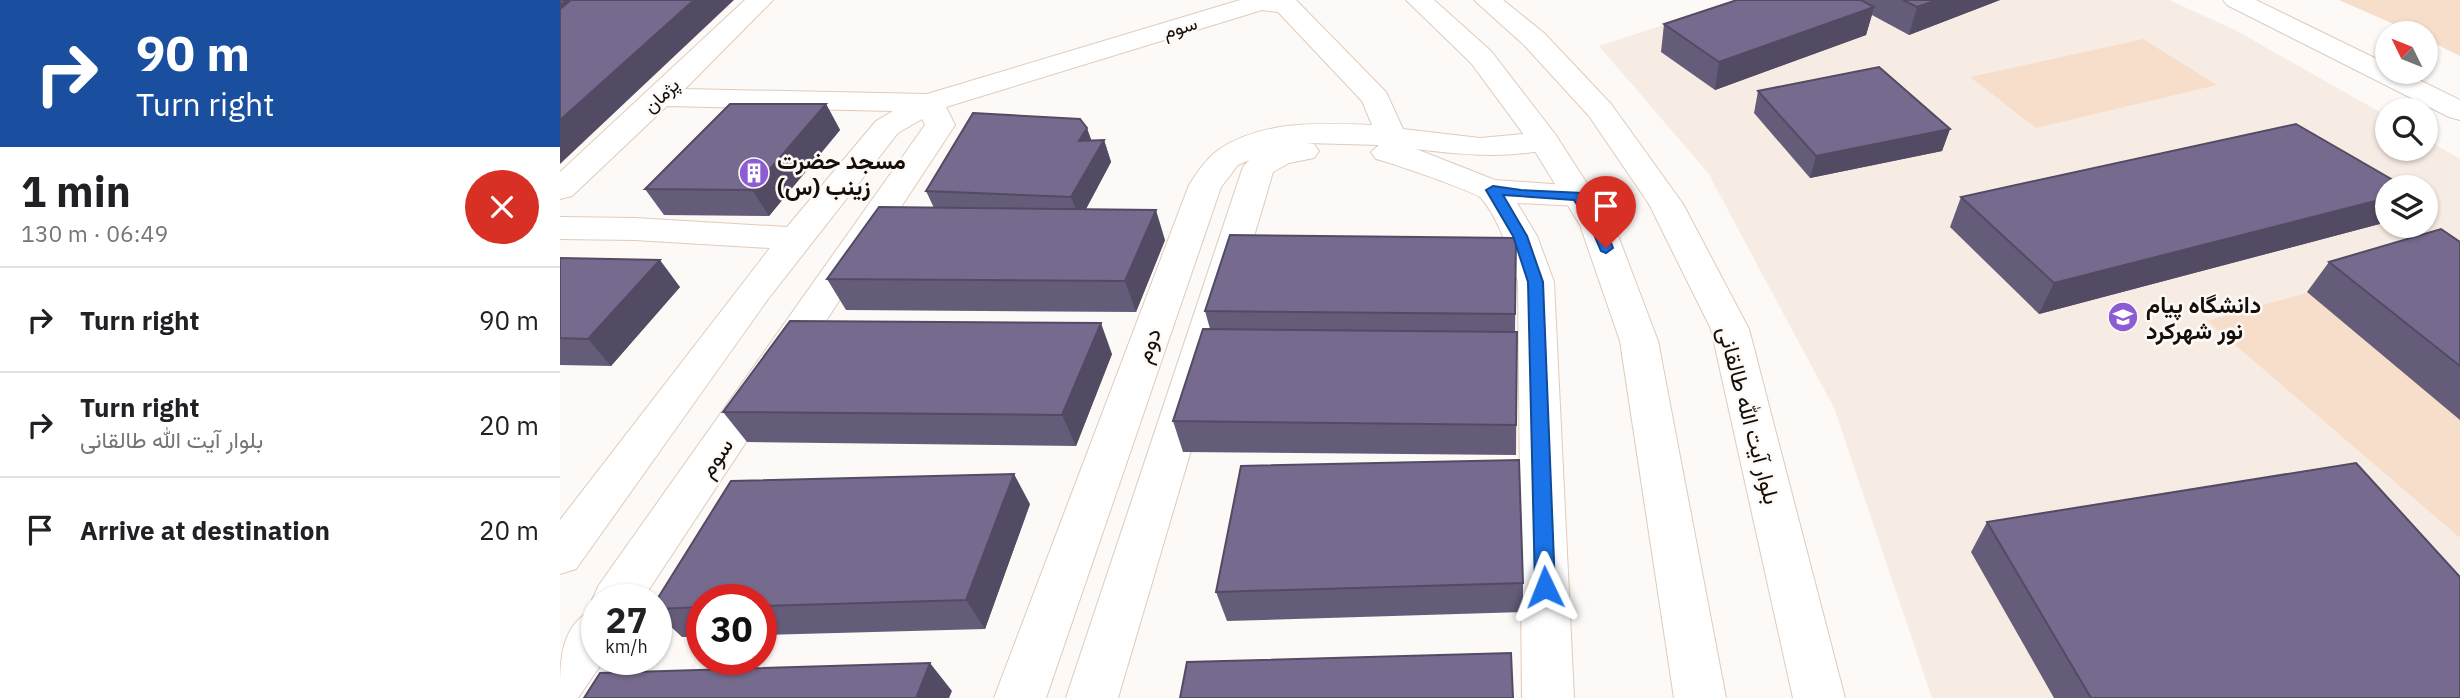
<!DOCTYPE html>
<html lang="en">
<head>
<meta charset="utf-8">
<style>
	body { margin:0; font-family:"IBM Plex Sans",Vazirmatn,sans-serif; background:#f2f2f2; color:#202124; height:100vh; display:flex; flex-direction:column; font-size:26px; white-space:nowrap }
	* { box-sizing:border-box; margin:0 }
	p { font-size:23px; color:#757577 }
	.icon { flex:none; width:38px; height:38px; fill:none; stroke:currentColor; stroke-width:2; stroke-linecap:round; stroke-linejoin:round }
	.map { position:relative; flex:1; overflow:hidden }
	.drawer { display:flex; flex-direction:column; background:#fff; width:560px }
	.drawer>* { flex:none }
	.banner { background:#1a4fa0; color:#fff; overflow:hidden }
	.needle { width:46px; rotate:313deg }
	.buttons { position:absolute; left:1815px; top:21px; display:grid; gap:14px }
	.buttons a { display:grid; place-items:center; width:63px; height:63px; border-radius:50%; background:#fff; box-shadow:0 2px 5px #0004; font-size:35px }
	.speed { position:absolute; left:21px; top:584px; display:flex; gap:14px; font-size:35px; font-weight:700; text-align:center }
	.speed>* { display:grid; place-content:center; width:91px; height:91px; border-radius:50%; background:#fff; box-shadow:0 2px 5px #0004; line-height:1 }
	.speed small { font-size:18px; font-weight:400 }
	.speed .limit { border:10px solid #d22; background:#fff; color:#111 }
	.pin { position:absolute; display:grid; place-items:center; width:60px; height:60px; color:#fff; margin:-72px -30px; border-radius:50% 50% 50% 0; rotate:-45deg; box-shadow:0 0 7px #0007 }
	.pin .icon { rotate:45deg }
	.me { position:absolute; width:77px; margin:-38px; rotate:358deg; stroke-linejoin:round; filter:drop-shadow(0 0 5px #0008) }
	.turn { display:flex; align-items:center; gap:24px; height:147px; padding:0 21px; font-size:32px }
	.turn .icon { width:91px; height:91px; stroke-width:2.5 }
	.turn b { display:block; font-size:49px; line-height:60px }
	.round { display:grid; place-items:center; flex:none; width:74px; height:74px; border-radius:37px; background:#f2f2f2 }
	.overview { display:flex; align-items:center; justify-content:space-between; height:119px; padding:0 21px }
	h1 { font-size:42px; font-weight:800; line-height:52px }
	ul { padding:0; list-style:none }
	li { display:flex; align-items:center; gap:21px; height:105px; padding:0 21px; border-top:2px solid #e0e0e0 }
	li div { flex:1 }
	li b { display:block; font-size:26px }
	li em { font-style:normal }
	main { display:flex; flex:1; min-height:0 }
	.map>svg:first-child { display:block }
</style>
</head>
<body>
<main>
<section class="drawer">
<div class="banner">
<div class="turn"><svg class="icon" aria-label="right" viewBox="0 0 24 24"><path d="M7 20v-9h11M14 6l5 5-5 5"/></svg><div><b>90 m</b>Turn right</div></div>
</div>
<div class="overview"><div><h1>1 min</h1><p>130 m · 06:49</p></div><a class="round" style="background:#d93025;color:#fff"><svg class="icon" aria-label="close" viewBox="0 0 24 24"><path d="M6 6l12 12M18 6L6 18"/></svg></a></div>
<ul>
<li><svg class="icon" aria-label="right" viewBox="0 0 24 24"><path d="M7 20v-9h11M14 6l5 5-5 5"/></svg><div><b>Turn right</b></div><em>90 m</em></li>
<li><svg class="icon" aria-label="right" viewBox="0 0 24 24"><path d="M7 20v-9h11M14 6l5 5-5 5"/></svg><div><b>Turn right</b><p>بلوار آیت الله طالقانی</p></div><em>20 m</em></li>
<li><svg class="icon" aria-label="arrive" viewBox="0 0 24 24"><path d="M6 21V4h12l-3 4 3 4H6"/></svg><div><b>Arrive at destination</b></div><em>20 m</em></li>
</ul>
</section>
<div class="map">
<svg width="1900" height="698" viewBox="0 0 1900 698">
	<rect width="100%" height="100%" fill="#fdf9f6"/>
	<path fill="#f7ece4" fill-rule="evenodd" d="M1179,0h430l66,30 152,86v33h39v-10l34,20v539h-528l-98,-290 -126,-235 -109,-127zM1827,187h39v39h-39z"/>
	<g fill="#f7decb">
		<polygon points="1779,0 1900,0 1900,56 1866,39 1866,33 1854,33"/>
		<polygon points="1583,39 1657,85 1476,128 1410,77"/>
		<polygon points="1760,289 1900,395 1900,538 1647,321"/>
	</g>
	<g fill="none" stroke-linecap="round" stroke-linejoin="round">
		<g stroke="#e0cbba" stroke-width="2">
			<path id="minor" d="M185,0h28l-88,89 242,5 313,-94h56l90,92 17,37 77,9 64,-6 11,2 4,7 -4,7c-47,11 -91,7 -139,1l79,31 84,6 12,3 4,7 -4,7 -12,3 -62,-3 20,33 17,46 20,416h-52l-4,-416c-9,-27 -17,-61 -37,-84 -5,-6 -92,-36 -105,-39l-5,-7 8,-7 -72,-2 7,1 5,7 -5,7 -25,5 -16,9 -155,526h-52l177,-531 6,-7 -11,5 -17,22 -175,511h-52l195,-513c7,-11 17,-26 28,-34 43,-31 104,-28 155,-26l-10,-24 -84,-89 -16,-2 -316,97 9,18 -313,475h-45v60h7l-26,38h-18c0,-39 0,-74 36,-90l-4,-8 7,-15 326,-460 -3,-6 -24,14 -130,166 -192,270 -16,5v-54l210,-272 -135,-8 -75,-1v-22l75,1 152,9 89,-106 17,-10 -226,-5 -95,90 -12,3v-27z"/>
		</g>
		<g stroke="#e0cbba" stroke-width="2">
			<g id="major">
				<polygon points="846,0 874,0 931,51 995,134 1054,225 1098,341 1166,698 1114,698 1060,341 1020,225 970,143 911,63"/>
				<polygon points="914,0 943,0 984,33 1051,104 1123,204 1189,329 1285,698 1233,698 1151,329 1089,204 1029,116 964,45"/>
				<polygon points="1663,0 1696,0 1827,64 1827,72 1843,72 1900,100 1900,120 1889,117 1667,5"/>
			</g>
		</g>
		<use href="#minor" fill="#fff" fill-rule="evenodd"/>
		<use href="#major" fill="#fff" fill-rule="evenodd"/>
	</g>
	<g fill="#655c7a">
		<polygon points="1177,0 1440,0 1349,35 1312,15 1306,35 1155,90 1101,52 1104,24"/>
		<polygon points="1198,91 1390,129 1382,151 1250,178 1194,113"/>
		<polygon points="266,104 280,130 209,216 104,215 85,189"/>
		<polygon points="531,140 544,140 551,162 526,209 605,240 576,312 286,310 267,279 374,208 366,191"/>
		<polygon points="1827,187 1827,222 1479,314 1390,227 1401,197"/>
		<polygon points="956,238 955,332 957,332 956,455 623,452 613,421 650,329 645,311"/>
		<polygon points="1900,242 1900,420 1747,292 1769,262"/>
		<polygon points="0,258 120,287 51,366 0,365"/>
		<polygon points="552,354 516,446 187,442 163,412"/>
		<polygon points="470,504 425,629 201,635 201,600 142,600 142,637 122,637 96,613 96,601"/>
		<polygon points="1427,522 1900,698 1494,698 1411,552"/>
		<polygon points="963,583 963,612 667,621 656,592"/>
	</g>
	<g fill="#534b63">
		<polygon points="7,0 53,0 0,43 0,5"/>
		<polygon points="134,0 174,0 0,164 0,120"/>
		<polygon points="1377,0 1440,0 1349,35 1357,7"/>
		<polygon points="1314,7 1306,35 1155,90 1159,62"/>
		<polygon points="266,104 280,130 209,216 192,190"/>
		<polygon points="527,128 535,150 519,141"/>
		<polygon points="1390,129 1382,151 1250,178 1256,156"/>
		<polygon points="544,140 551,162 520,220 511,197"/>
		<polygon points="1827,198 1827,222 1479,314 1494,283"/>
		<polygon points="596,210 605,240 576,312 565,281"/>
		<polygon points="100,260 120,287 51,366 28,339"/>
		<polygon points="541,323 552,354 516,446 502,415"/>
		<polygon points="454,474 470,504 425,629 406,600"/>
		<polygon points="370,663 392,691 389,698 356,698"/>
	</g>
	<g fill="#766b8e" stroke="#534b63" stroke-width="2">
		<polygon points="0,0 7,0 0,5"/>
		<polygon points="11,0 134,0 0,120 0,9"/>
		<polygon points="1177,0 1301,0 1314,7 1159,62 1104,24"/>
		<polygon points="1343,0 1377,0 1357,7"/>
		<polygon points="1319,67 1390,129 1256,156 1198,91"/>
		<polygon points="170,104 266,104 192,190 85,189"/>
		<polygon points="413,113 520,119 527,128 519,141 544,140 511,197 366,191"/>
		<polygon points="1736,124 1845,187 1827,187 1827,198 1494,283 1401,197"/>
		<polygon points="319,207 596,210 565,281 267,279"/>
		<polygon points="1881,229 1900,242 1900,366 1769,262"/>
		<polygon points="670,235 956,238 955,314 645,311"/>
		<polygon points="0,258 100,260 28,339 0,338"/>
		<polygon points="230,321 541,323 502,415 163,412"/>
		<polygon points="643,329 957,332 956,425 613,421"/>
		<polygon points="959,460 963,583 656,592 681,466"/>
		<polygon points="1796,463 1900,577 1900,698 1531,698 1427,522"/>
		<polygon points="454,474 406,600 201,606 201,600 142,600 142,607 96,609 96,601 171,481"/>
		<polygon points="951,653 953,698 620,698 627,662"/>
		<polygon points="370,663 356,698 24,698 40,673"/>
	</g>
	<polygon fill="#1a73e8" stroke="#114b97" stroke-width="2" points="933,186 961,190 1023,193 1044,225 1053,248 1046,253 1041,251 1030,225 1014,200 943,195 967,236 983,282 995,587 992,593 985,595 978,593 975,587 968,282 953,236 926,190"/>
	<defs>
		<g id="building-disc" transform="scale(1.575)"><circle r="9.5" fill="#8c5cd5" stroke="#fdf9f6"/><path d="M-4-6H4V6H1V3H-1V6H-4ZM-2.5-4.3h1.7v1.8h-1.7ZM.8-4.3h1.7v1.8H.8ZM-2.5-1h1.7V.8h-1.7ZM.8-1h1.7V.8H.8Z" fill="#fff"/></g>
		<g id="university-disc" transform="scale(1.575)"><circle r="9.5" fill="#8c5cd5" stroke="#fdf9f6"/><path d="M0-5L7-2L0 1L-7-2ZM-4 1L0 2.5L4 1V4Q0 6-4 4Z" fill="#fff"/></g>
	</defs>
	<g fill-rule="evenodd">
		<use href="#building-disc" x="194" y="173"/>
		<use href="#university-disc" x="1563" y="317"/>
	</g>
	<g text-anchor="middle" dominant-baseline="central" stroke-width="5" stroke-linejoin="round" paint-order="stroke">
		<g font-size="19" fill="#150e09" stroke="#fdf9f6">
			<text transform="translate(620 27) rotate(-17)">سوم</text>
			<text transform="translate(101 95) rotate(-43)">پژمان</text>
		</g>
		<g font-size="23" font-weight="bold" fill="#150e09" stroke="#fdf9f6" text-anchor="start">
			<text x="217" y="160">مسجد حضرت<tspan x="217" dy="26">زینب (س)</tspan></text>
			<text x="1586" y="304">دانشگاه پیام<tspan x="1586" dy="26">نور شهرکرد</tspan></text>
		</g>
		<g font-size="23" fill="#150e09" stroke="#fdf9f6">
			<text transform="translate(587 345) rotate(-70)">دوم</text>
			<text transform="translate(1190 415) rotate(75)">بلوار آیت الله طالقانی</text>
			<text transform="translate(155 457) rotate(-56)">سوم</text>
		</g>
	</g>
</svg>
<div class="buttons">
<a><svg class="needle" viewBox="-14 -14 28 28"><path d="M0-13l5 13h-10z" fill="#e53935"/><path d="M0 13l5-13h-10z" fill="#757577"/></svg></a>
<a><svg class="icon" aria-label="search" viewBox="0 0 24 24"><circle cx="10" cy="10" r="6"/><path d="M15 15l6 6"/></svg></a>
<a><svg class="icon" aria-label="layers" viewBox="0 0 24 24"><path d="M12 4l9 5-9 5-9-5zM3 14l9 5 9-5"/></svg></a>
</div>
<div class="speed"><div>27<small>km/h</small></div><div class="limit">30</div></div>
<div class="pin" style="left:1046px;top:248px;background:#d93025"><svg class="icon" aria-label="arrive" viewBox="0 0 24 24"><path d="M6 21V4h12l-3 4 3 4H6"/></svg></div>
<svg class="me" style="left:985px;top:587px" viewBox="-20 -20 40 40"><path d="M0-17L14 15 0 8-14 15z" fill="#1a73e8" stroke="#fff" stroke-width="4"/></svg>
</div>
</main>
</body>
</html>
